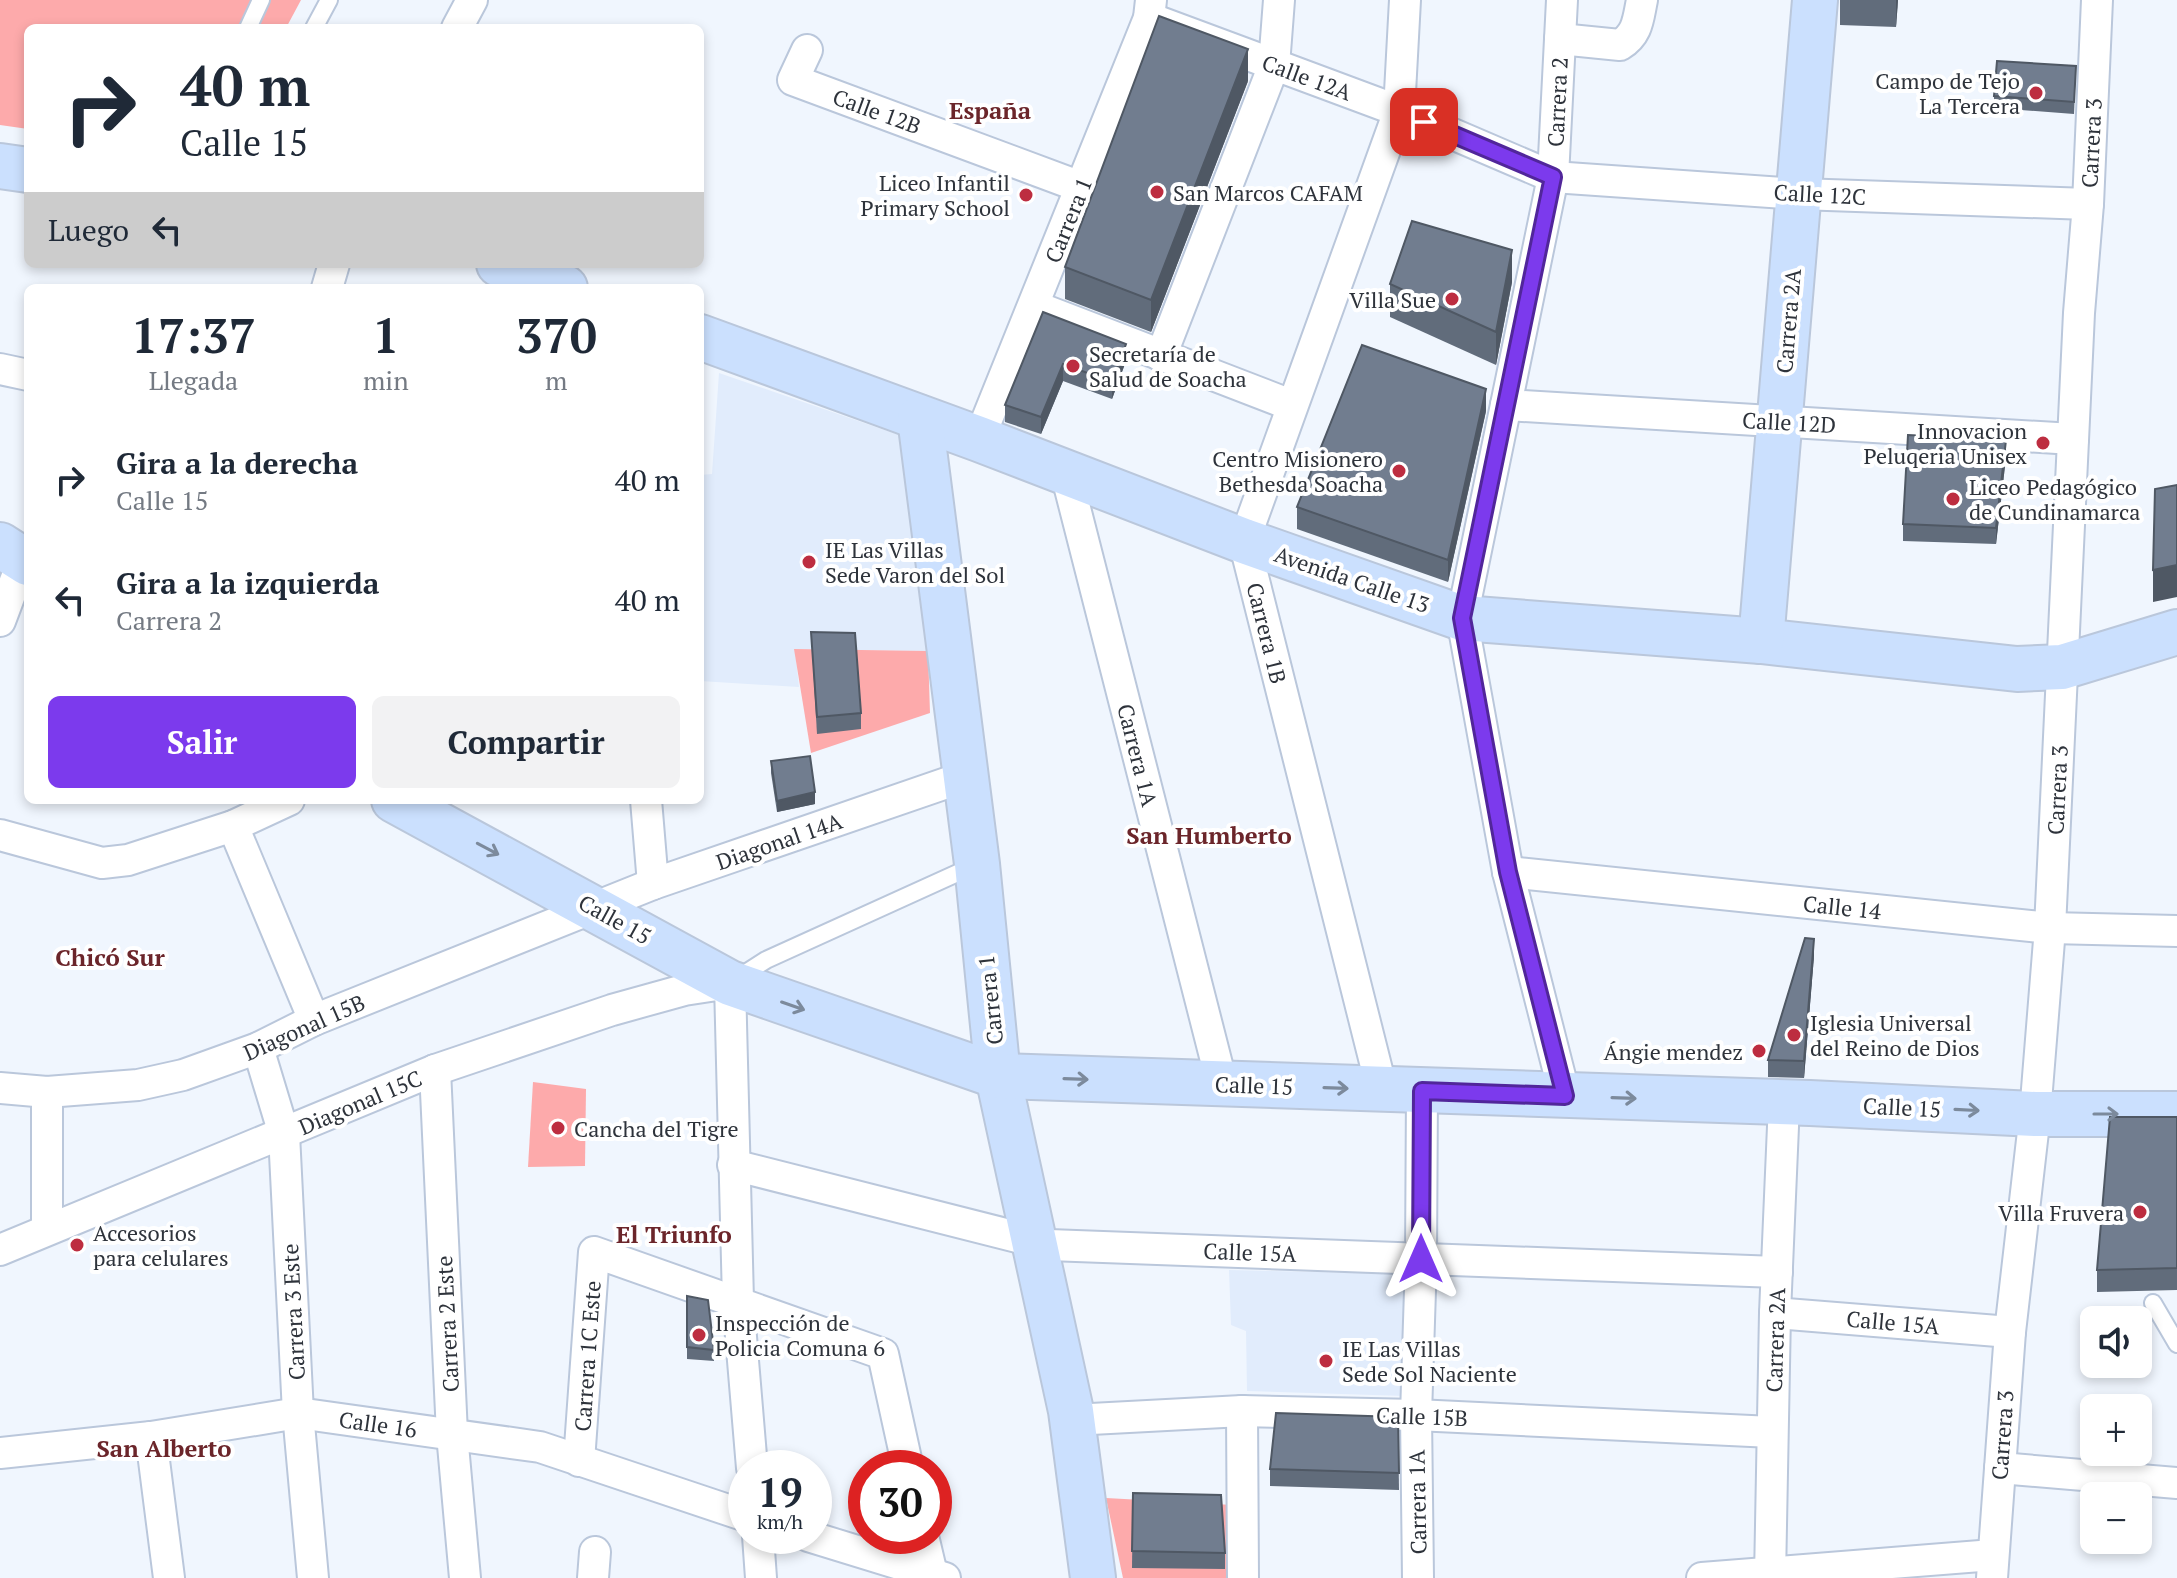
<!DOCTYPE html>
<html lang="es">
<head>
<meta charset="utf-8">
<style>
	body { margin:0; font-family:"PT Serif",serif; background:#f2f2f3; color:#1f2937; height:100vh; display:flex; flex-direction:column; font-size:30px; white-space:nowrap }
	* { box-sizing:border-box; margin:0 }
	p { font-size:26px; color:#747a83 }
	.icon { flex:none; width:44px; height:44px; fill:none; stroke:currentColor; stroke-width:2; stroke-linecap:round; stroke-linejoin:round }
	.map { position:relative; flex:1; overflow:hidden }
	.side { position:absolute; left:24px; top:284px; width:680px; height:520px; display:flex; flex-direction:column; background:#fff; border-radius:12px; box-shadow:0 4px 12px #0003 }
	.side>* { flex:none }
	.hud { position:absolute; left:24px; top:24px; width:680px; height:244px; border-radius:12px; box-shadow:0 4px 12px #0003; background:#fff; color:#1f2937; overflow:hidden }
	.tools { position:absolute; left:2080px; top:1306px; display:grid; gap:16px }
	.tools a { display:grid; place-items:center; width:72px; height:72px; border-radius:12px; background:#fff; box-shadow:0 4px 12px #0003; font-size:40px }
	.speed { position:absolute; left:728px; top:1450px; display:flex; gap:16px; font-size:40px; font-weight:700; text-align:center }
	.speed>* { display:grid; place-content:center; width:104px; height:104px; border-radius:50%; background:#fff; box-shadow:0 4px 12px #0003; line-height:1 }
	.speed small { font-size:20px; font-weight:400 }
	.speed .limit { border:12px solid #d22; background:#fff; color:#111 }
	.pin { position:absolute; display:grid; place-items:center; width:68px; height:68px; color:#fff; margin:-34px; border-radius:16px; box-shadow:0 4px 12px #0006 }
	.me { position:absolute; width:88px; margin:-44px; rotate:0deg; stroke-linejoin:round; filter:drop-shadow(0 0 6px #0008) }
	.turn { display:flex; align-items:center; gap:28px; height:168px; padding:0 24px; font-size:36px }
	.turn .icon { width:104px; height:104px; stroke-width:2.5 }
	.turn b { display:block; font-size:56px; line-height:68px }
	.then { display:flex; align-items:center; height:76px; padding:0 24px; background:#0003; gap:16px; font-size:30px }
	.eta { display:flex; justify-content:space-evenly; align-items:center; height:136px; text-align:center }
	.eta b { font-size:48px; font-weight:700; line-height:56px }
	.action { display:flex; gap:16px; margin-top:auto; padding:16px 24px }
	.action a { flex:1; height:92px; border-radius:12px; background:#7c3aed; color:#fff; font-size:32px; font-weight:700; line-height:92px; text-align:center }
	.action a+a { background:#f2f2f3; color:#1f2937 }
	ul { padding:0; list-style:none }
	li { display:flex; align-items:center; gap:24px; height:120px; padding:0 24px }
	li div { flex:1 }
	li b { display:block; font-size:30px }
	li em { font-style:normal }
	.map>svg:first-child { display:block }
</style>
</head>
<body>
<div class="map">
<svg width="2177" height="1578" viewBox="0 0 2177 1578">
	<rect width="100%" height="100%" fill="#f0f6fe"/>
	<g fill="#e1ecfc">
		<polygon points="719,373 902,436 928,651 795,649 799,687 700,681 700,475 712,474"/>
		<polygon points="1229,1270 1409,1274 1405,1396 1247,1391 1246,1331 1231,1325"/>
	</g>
	<g fill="#fdaaab">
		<polygon points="0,0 301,0 286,28 28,28 28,129 0,125"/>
		<polygon points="794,649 928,651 930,713 811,753"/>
		<polygon points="533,1082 586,1089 585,1166 528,1167"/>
		<polygon points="1106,1498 1233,1505 1234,1578 1123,1578"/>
	</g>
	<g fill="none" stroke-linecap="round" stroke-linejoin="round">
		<g stroke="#bac7db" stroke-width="20">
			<g id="lane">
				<polyline points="248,28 261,0"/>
				<polyline points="314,28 329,0"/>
				<polyline points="738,978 766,960 973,866"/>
				<polyline points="2153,1303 2177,1344"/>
			</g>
		</g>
		<g stroke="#bac7db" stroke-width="34">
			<g id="street">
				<polyline points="1562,0 1553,177 1462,618 1508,872 1565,1096"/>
				<polyline points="1149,18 1399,111 1553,177 1799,194 2088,204"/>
				<polyline points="457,28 472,0"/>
				<path d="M1560,39l60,6c18,-11 18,-26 22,-45"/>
				<polyline points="807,50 793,80 1081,187"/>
				<polyline points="327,288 334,264"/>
				<polyline points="1034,306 1291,405"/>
				<polyline points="1161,356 1274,65 1279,0"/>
				<polyline points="0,369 28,375"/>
				<polyline points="1506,405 2073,439"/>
				<polyline points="979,439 1149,18 1151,0"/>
				<polyline points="1066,473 1222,1084"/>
				<polyline points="0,621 23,560"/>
				<polyline points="646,800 653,884"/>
				<polyline points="233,826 314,1020"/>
				<polyline points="0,835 102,863 128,860 233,826 289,800"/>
				<polyline points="1508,872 2050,928 2177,931"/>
				<polyline points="258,1048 284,1134 298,1413 313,1578"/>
				<polyline points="435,1070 452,1434 465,1578"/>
				<polyline points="0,1088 47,1092 138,1085 183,1075 258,1048 314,1020 653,884 964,777"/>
				<polyline points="1382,1090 1244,541 1399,111 1405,0"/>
				<polyline points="733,1165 1049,1245 1777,1272"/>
				<polyline points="47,1229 47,1092"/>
				<polyline points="0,1250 435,1070 612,1010 684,990 730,983 738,1301 752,1468"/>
				<polyline points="1775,1313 2010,1332"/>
				<polyline points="1242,1411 1243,1578"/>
				<polyline points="1072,1420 1242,1411 1416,1415 1772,1432"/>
				<polyline points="151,1437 169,1578"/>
				<polyline points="0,1453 151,1437 298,1413 540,1447 746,1516"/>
				<polyline points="579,1461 594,1252 883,1354 908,1468"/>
				<polyline points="2000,1468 2177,1483"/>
				<polyline points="758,1536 761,1578"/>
				<polyline points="808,1536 945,1578"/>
				<polyline points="923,1536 932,1574"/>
				<polyline points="593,1578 595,1552"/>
				<polyline points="1418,1578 1416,1415 1421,1259 1422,1091"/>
				<polyline points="1702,1578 1993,1555"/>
				<polyline points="1770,1578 1775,1313 1784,1103"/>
				<polyline points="1992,1578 2010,1332 2035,1114 2050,928 2079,313 2088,204 2097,0"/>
			</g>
		</g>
		<g stroke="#bac7db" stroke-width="48">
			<g id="secondary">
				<polyline points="0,166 28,170"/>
				<polyline points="499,264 565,288"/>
				<polyline points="700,337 979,439 1244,541 1462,618 1761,641 2017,669 2062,667 2177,632"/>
				<polyline points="920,418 977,864 998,1076 1071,1411 1093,1578"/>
				<polyline points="0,545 28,563"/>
				<polyline points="1761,641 1815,0"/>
				<polyline points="394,800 730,983 998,1076 1810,1103 2035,1114 2177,1114"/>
			</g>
		</g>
		<use href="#lane" stroke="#fff" stroke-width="16"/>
		<use href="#street" stroke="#fff" stroke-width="30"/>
		<use href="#secondary" stroke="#cbe0fe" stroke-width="44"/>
	</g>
	<g fill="#616c7b">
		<polygon points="1840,0 1898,0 1896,27 1840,25"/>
		<polygon points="2076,66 2074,114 1994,108 1994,96"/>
		<polygon points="1248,81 1151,332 1065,299 1065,267"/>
		<polygon points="1512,282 1496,365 1390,317 1390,284"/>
		<polygon points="1043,312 1126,361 1112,399 1063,381 1041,434 1005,422 1005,405"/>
		<polygon points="1486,411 1448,582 1297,529 1297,507"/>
		<polygon points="2006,457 1996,544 1903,541 1903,524"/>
		<polygon points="811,632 861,713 861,729 817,734"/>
		<polygon points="771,761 815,804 777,812 771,773"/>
		<polygon points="1814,956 1804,1078 1768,1077 1768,1060"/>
		<polygon points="2177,1117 2177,1290 2097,1292 2097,1270"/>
		<polygon points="687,1296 714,1350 714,1361 687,1359"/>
		<polygon points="1398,1417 1399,1490 1270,1486 1270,1469"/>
		<polygon points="1133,1493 1225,1553 1225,1569 1132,1568"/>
	</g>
	<g fill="#4f5864">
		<polygon points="1896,0 1898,0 1896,27"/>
		<polygon points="1248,49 1248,81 1151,332 1151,300"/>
		<polygon points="1512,250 1512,282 1496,365 1496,332"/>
		<polygon points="1126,344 1126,361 1112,399 1112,382"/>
		<polygon points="1063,364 1063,381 1041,434 1041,417"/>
		<polygon points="1486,389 1486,411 1448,582 1448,560"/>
		<polygon points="2006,440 2006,457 1996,544 1996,528"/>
		<polygon points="2177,565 2177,597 2153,602 2153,570"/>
		<polygon points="815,792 815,804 777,812 777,801"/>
		<polygon points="1814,939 1814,956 1804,1078 1804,1061"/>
	</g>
	<g fill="#717d8f" stroke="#4f5864" stroke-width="2">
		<polygon points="1159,16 1248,49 1151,300 1065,267"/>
		<polygon points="1997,61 2076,66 2074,102 1994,96"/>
		<polygon points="1412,221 1512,250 1496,332 1390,284"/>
		<polygon points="1043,312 1126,344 1112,382 1063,364 1041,417 1005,405"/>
		<polygon points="1362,345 1486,389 1448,560 1297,507"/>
		<polygon points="1908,435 2006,440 1996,528 1903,524"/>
		<polygon points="2177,485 2177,565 2153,570 2155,489"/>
		<polygon points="811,632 855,633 861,713 817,717"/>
		<polygon points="810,756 815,792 777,801 771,761"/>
		<polygon points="1805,938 1814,939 1804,1061 1768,1060"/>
		<polygon points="2110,1117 2177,1117 2177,1268 2097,1270"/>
		<polygon points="687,1296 708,1300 714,1350 687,1347"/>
		<polygon points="1276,1413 1398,1417 1399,1473 1270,1469"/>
		<polygon points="1133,1493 1221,1495 1225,1553 1132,1551"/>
	</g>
	<defs><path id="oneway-shaft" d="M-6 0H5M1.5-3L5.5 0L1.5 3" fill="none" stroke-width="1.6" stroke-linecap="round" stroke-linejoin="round" transform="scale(2)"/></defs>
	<g stroke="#7c8a9c">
		<use href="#oneway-shaft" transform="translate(488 849) rotate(28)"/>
		<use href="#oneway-shaft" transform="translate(793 1006) rotate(19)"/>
		<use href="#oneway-shaft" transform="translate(1076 1079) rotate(2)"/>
		<use href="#oneway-shaft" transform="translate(1336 1088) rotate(2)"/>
		<use href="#oneway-shaft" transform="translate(1624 1098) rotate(2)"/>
		<use href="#oneway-shaft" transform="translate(1967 1110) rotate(3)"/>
		<use href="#oneway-shaft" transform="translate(2106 1114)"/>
	</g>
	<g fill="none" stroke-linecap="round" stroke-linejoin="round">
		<g stroke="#51269a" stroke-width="20">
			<polyline id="route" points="1421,1259 1422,1091 1565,1096 1508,872 1462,618 1553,177 1424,122"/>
		</g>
		<use href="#route" stroke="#7c3aed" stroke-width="14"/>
	</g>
	<g fill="#bd2d40" stroke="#fff" stroke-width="3">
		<circle cx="2036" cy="93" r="8"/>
		<circle cx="1157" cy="192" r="8"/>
		<circle cx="1026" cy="195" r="8"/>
		<circle cx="1452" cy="299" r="8"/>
		<circle cx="1073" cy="366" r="8"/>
		<circle cx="2043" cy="443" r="8"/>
		<circle cx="1399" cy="471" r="8"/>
		<circle cx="1953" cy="499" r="8"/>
		<circle cx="809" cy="562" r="8"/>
		<circle cx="1794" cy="1035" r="8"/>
		<circle cx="1759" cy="1051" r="8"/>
		<circle cx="558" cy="1128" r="8"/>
		<circle cx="2140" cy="1212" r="8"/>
		<circle cx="77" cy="1245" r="8"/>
		<circle cx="699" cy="1335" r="8"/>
		<circle cx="1326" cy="1361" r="8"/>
	</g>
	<g text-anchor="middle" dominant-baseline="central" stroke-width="8" stroke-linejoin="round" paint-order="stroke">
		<g font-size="22" fill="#2e333b" stroke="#fff">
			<text transform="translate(1307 77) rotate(20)">Calle 12A</text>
			<text transform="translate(1557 102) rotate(-87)">Carrera 2</text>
			<text transform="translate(877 111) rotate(20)">Calle 12B</text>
			<text transform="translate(2091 143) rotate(-87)">Carrera 3</text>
			<text transform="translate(1820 194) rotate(3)">Calle 12C</text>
			<text transform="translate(1068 220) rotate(-68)">Carrera 1</text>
			<text transform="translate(1788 321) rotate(-85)">Carrera 2A</text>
			<text transform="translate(1789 422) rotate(3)">Calle 12D</text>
			<text transform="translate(1352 579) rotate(19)">Avenida Calle 13</text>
			<text transform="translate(1267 633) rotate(76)">Carrera 1B</text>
			<text transform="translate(1138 755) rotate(76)">Carrera 1A</text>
			<text transform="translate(2057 790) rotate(-87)">Carrera 3</text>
			<text transform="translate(779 841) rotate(-19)">Diagonal 14A</text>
			<text transform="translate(1842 907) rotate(6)">Calle 14</text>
			<text transform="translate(615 919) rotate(29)">Calle 15</text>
			<text transform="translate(990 1000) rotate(-96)">Carrera 1</text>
			<text transform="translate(304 1027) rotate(-24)">Diagonal 15B</text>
			<text transform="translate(1254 1085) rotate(2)">Calle 15</text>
			<text transform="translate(360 1102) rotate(-23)">Diagonal 15C</text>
			<text transform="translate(1902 1107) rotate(3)">Calle 15</text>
			<text transform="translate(1250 1252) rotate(2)">Calle 15A</text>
			<text transform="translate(293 1312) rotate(-93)">Carrera 3 Este</text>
			<text transform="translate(1893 1322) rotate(5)">Calle 15A</text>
			<text transform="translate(447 1324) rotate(-93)">Carrera 2 Este</text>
			<text transform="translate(1775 1340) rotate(-88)">Carrera 2A</text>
			<text transform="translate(587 1356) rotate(-86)">Carrera 1C Este</text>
			<text transform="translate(1422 1416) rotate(2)">Calle 15B</text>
			<text transform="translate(378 1424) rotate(8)">Calle 16</text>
			<text transform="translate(2002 1435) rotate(-86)">Carrera 3</text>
			<text transform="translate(1417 1502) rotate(-91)">Carrera 1A</text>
		</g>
		<g font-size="22" fill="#2e333b" stroke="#fff" text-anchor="start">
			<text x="2020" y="80" text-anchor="end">Campo de Tejo<tspan x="2020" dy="25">La Tercera</tspan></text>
			<text x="1010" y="182" text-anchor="end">Liceo Infantil<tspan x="1010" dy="25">Primary School</tspan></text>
			<text x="1173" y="192">San Marcos CAFAM</text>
			<text x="1436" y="299" text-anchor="end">Villa Sue</text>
			<text x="1089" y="353">Secretaría de<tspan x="1089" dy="25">Salud de Soacha</tspan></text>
			<text x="2027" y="430" text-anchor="end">Innovacion<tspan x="2027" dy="25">Peluqeria Unisex</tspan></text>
			<text x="1383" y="458" text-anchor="end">Centro Misionero<tspan x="1383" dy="25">Bethesda Soacha</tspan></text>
			<text x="1969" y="486">Liceo Pedagógico<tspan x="1969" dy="25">de Cundinamarca</tspan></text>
			<text x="825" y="549">IE Las Villas<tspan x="825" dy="25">Sede Varon del Sol</tspan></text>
			<text x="1810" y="1022">Iglesia Universal<tspan x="1810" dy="25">del Reino de Dios</tspan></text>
			<text x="1743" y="1051" text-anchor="end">Ángie mendez</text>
			<text x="574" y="1128">Cancha del Tigre</text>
			<text x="2124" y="1212" text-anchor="end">Villa Fruvera</text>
			<text x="93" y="1232">Accesorios<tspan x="93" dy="25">para celulares</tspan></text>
			<text x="715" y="1322">Inspección de<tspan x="715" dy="25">Policia Comuna 6</tspan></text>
			<text x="1342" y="1348">IE Las Villas<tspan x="1342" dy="25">Sede Sol Naciente</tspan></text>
		</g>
		<g font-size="24" font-weight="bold" fill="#6b252a" stroke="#fff">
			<text x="990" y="110">España</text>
			<text x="1209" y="835">San Humberto</text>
			<text x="110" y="957">Chicó Sur</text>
			<text x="674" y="1234">El Triunfo</text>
			<text x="164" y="1448">San Alberto</text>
		</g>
	</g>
</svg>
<div class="tools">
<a><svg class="icon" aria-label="sound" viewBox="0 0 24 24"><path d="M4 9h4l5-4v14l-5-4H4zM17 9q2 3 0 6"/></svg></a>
<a>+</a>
<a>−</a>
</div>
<div class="speed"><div>19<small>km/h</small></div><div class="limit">30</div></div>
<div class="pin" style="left:1424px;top:122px;background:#d93025"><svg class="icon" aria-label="arrive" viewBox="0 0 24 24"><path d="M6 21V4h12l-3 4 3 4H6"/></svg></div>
<svg class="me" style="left:1421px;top:1259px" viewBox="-20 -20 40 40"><path d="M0-17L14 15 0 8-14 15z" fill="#7c3aed" stroke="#fff" stroke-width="4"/></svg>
<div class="hud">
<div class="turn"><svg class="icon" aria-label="right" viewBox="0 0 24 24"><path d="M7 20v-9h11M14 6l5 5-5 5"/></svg><div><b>40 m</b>Calle 15</div></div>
<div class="then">Luego<svg class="icon" aria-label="left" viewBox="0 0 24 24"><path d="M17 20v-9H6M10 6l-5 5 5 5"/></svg></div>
</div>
<section class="side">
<div class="eta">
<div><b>17:37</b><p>Llegada</p></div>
<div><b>1</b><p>min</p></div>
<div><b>370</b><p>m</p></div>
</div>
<ul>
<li><svg class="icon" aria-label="right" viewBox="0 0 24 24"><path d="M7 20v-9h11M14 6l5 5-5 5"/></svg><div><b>Gira a la derecha</b><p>Calle 15</p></div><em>40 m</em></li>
<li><svg class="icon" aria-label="left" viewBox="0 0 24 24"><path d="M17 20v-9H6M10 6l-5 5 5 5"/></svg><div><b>Gira a la izquierda</b><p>Carrera 2</p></div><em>40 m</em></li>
</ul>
<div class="action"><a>Salir</a><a>Compartir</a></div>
</section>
</div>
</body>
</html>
